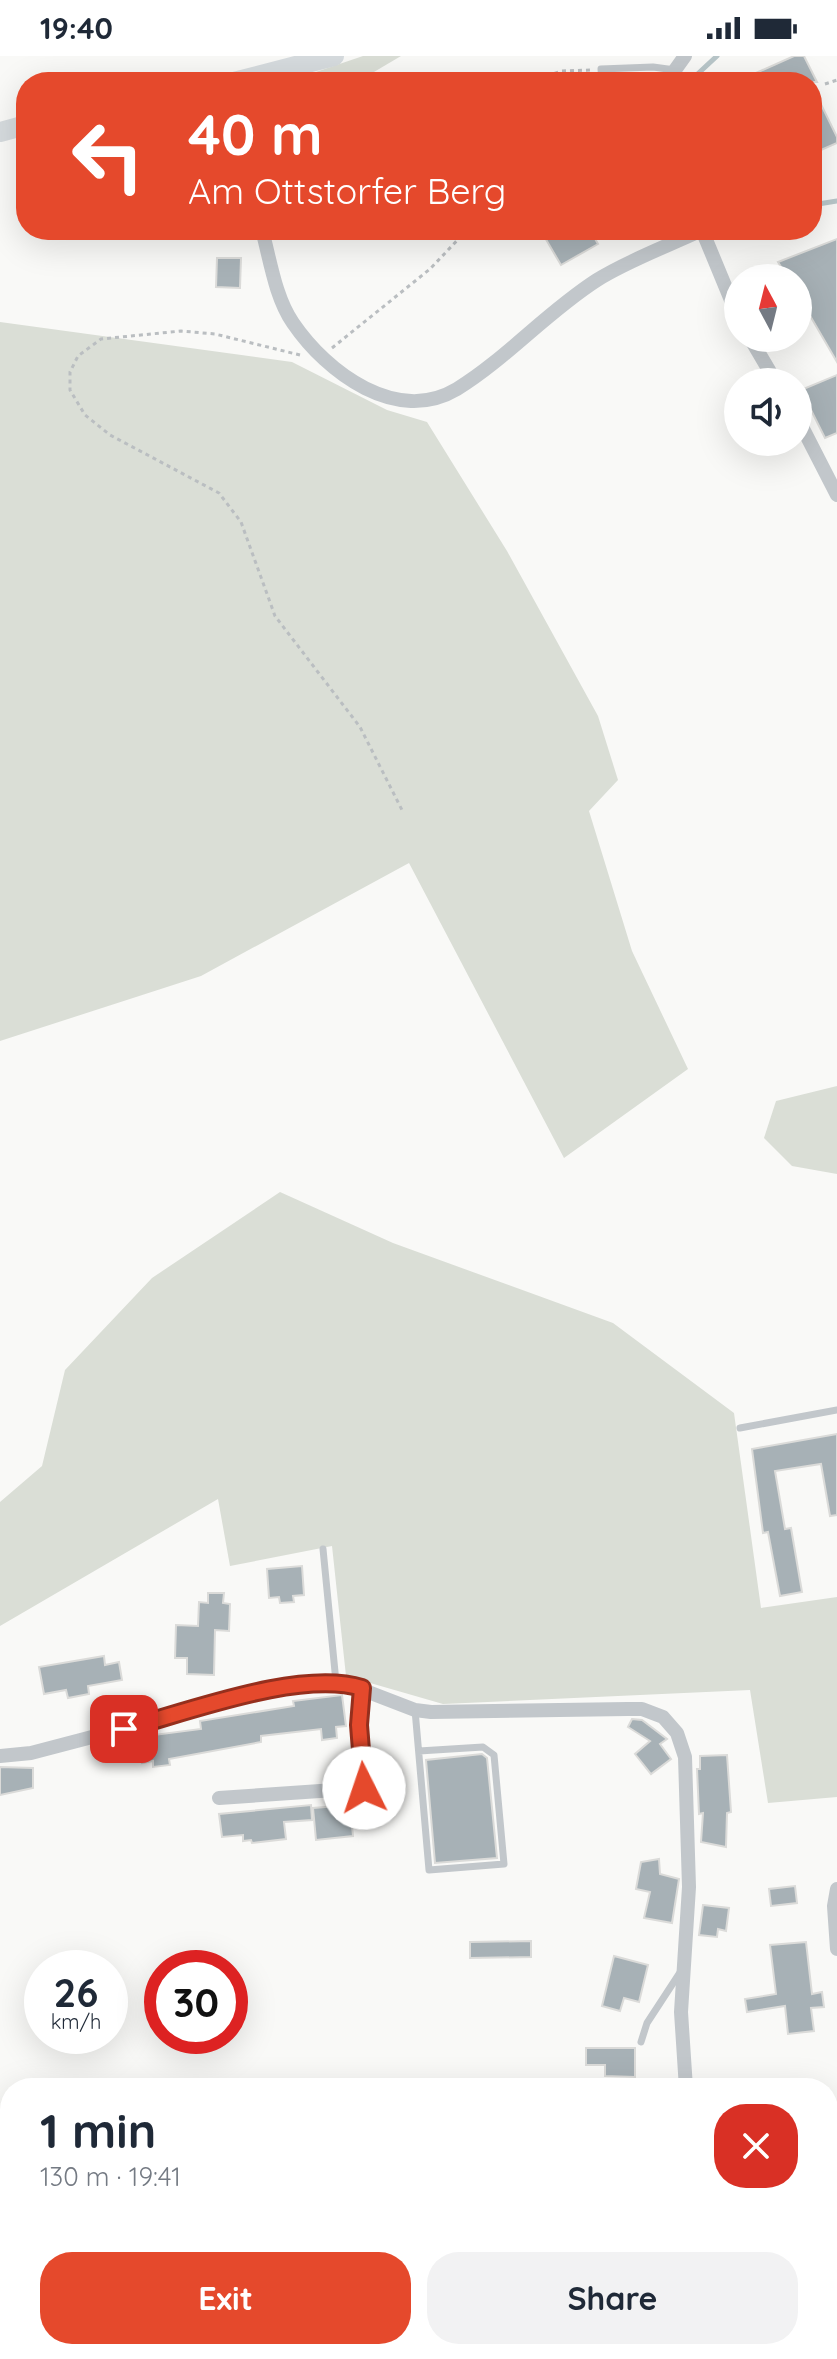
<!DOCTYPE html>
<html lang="en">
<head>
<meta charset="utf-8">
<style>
	body { margin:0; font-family:Quicksand,sans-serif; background:#f2f2f3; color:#1f2937; height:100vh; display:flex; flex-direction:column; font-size:30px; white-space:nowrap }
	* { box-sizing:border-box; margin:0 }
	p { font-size:26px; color:#747a83 }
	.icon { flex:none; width:44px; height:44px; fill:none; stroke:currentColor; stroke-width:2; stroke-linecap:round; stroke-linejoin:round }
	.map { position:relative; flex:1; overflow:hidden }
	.side { position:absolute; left:0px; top:2022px; width:838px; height:282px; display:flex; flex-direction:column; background:#fff; border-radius:32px 32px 0 0; box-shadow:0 8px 32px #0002 }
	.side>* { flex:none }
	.banner { position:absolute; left:16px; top:16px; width:806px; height:168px; border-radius:32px; box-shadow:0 8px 32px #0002; background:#e5492c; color:#fff; overflow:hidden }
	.needle { width:52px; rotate:353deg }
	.fabs { position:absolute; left:724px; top:208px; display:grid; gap:16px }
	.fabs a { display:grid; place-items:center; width:88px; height:88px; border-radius:50%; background:#fff; box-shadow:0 8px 32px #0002; font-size:40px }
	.speed { position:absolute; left:24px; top:1894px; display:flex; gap:16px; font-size:40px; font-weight:700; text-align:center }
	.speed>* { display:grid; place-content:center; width:104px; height:104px; border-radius:50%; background:#fff; box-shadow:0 8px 32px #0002; line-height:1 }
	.speed small { font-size:20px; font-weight:400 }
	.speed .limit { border:12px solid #d22; background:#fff; color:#111 }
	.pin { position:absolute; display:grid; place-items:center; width:68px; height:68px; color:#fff; margin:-34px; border-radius:16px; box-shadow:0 4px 12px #0006 }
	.me { position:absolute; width:88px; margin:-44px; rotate:356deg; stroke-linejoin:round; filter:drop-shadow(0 0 6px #0008) }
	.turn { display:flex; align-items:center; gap:28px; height:168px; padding:0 40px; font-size:36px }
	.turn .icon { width:104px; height:104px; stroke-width:2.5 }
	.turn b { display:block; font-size:56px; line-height:68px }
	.round { display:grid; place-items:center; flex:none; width:84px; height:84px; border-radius:32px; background:#f2f2f3 }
	.headline { display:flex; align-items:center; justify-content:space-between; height:136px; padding:0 40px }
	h1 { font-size:48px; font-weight:700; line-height:60px }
	.cta { display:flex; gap:16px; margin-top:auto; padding:16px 40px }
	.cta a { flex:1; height:92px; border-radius:32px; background:#e5492c; color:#fff; font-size:32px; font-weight:700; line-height:92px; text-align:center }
	.cta a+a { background:#f2f2f3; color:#1f2937 }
	.status { display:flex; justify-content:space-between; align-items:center; height:56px; padding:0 40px; background:#fff; direction:ltr }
	.status svg { height:22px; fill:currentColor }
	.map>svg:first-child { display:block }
</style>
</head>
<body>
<div class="status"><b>19:40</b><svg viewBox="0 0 49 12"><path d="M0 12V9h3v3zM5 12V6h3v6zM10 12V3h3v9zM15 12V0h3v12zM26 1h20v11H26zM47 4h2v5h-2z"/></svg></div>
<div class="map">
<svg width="837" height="2303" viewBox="0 0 837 2303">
	<rect width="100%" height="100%" fill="#f9f9f7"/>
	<polygon fill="#e7e9e8" points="837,2134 837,2303 649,2303 647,2294 828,2294 828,2135"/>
	<g fill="#daded6">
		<polygon points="363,0 401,0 357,26 306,26 313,17"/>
		<polygon points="0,266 292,306 387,354 427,366 507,495 598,660 618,724 589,755 632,895 688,1013 564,1102 409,807 201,920 0,985"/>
		<polygon points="837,1030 837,1118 792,1110 764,1082 776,1045"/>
		<polygon points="280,1136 393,1187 613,1267 734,1357 761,1552 837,1541 837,1741 768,1747 750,1634 443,1648 346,1620 332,1490 230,1510 218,1443 0,1570 0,1446 42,1410 65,1314 152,1222"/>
	</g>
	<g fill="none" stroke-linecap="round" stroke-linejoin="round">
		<g stroke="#b8c6c9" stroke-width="5">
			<polyline points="689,26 717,0"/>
			<polyline points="812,149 837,145"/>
		</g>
	</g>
	<g fill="#a7b1b6" stroke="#dbdbd9" stroke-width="2">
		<polygon points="794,0 804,0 817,26 736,26"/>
		<polygon points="812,30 837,81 837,87 812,98"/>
		<polygon points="556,174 590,174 598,188 561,209 544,180"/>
		<polygon points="837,183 837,306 798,239 798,222 788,222 778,206"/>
		<polygon points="217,202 241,202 240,232 216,231"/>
		<polygon points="837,319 837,377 825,382 801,334"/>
		<polygon points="837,1378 837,1459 830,1460 821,1408 775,1415 785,1473 791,1472 802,1536 780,1540 768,1476 763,1477 752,1393"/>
		<polygon points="302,1510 304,1539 293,1540 294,1546 280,1547 279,1541 269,1542 267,1513"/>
		<polygon points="208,1537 224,1537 223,1547 230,1548 229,1575 215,1574 214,1619 187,1618 187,1602 175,1602 176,1569 198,1570 199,1546 208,1547"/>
		<polygon points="104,1600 105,1609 119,1606 122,1624 88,1630 89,1638 68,1642 66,1634 44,1638 39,1611"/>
		<polygon points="342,1639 346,1670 336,1671 337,1682 322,1684 321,1673 261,1680 261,1686 169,1703 170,1709 153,1711 153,1705 142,1707 138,1681 201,1673 200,1665 294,1650 293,1645"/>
		<polygon points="632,1663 642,1664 667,1683 660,1688 671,1703 651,1718 635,1698 650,1685 628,1671"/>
		<polygon points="482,1698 487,1702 497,1802 435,1807 426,1704"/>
		<polygon points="727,1699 731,1756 727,1757 726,1791 701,1786 703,1757 699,1758 697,1713 700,1713 700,1700"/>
		<polygon points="0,1711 33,1712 33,1732 0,1739"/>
		<polygon points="311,1749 312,1764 284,1766 286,1783 252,1787 251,1784 243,1785 243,1779 222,1781 219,1758"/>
		<polygon points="350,1749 353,1780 316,1784 313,1752"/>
		<polygon points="659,1803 660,1818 679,1823 672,1867 644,1862 650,1836 636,1833 641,1806"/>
		<polygon points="795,1830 797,1847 771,1850 769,1833"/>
		<polygon points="703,1849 729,1852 726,1875 718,1873 717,1881 699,1879"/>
		<polygon points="531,1885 531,1901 470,1902 470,1886"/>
		<polygon points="806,1886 812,1938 822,1936 824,1951 811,1952 814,1975 788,1978 785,1950 747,1956 745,1943 776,1938 770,1889"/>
		<polygon points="614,1900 648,1909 639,1946 624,1942 620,1955 602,1950"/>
		<polygon points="586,1992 635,1992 635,2021 605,2020 605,2009 586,2009"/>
	</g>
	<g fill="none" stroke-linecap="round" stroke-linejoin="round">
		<g stroke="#babec1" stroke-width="3" stroke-dasharray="4 4" stroke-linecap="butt">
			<polyline points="532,26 561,15 590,14"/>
			<polyline points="825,28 837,24"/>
			<polyline points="332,292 430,213 467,174"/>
			<polyline points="300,299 215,278 181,275 101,283 78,300 70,316 70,334 85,359 110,379 219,437 241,466 275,560 360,671 402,754"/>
			<polyline points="579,2294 580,2303"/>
		</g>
		<g stroke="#c2c7cb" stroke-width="7">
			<polyline points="602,26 601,13 653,11 675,14"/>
			<polyline points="740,1372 837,1354"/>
			<polyline points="323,1493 336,1626"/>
			<polyline points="415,1654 429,1814 504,1808 494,1699 483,1691 419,1695"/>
			<polyline points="641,1986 647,1967 681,1915"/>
		</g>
		<g stroke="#c2c7cb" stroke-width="14">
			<polyline points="673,26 675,14 685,0"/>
			<path d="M262,174c8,29 13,67 31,93 34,50 104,102 164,66 50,-31 90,-77 140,-109 32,-20 71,-34 105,-50"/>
			<polyline points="702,174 738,261"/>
			<polyline points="750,282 776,326"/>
			<polyline points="798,363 837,439"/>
			<polyline points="0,1700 31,1697 267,1635 319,1627 350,1629 415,1654 431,1656 628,1653 642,1653 663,1661 677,1677 685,1701 689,1831 681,1956 686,2032"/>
			<polyline points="219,1742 364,1732 359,1656 362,1632"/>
			<polyline points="837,1833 834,1850 837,1893"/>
			<polyline points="828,2132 837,2131"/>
		</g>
		<g stroke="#d6dbde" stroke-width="20">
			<polyline points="234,26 334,0"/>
			<polyline points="0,76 26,69"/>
		</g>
	</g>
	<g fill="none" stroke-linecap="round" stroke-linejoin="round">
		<g stroke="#952f1d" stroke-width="20">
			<path id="route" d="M124,1673c64,-17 176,-60 238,-41l-3,37 5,63"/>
		</g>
		<use href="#route" stroke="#e5492c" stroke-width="14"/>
	</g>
</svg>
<div class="fabs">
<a><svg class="needle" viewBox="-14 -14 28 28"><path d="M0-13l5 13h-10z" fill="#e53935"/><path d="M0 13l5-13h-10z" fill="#747a83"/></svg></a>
<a><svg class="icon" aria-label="sound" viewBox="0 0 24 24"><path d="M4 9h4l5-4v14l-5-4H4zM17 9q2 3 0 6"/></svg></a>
</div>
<div class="speed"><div>26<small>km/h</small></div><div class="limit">30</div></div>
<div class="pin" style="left:124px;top:1673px;background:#d93025"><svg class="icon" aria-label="arrive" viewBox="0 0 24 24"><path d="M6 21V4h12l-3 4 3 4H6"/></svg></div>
<svg class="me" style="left:364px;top:1732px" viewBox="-20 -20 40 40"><circle r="19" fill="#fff"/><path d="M0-13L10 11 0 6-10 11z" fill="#e5492c"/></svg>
<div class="banner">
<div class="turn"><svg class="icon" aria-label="left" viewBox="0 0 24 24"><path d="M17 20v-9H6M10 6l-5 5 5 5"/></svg><div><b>40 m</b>Am Ottstorfer Berg</div></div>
</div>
<section class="side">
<div class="headline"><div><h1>1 min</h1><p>130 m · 19:41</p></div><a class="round" style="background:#d93025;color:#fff"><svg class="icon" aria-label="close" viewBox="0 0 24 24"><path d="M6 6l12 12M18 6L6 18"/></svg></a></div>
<div class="cta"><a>Exit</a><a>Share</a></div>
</section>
</div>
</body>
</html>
